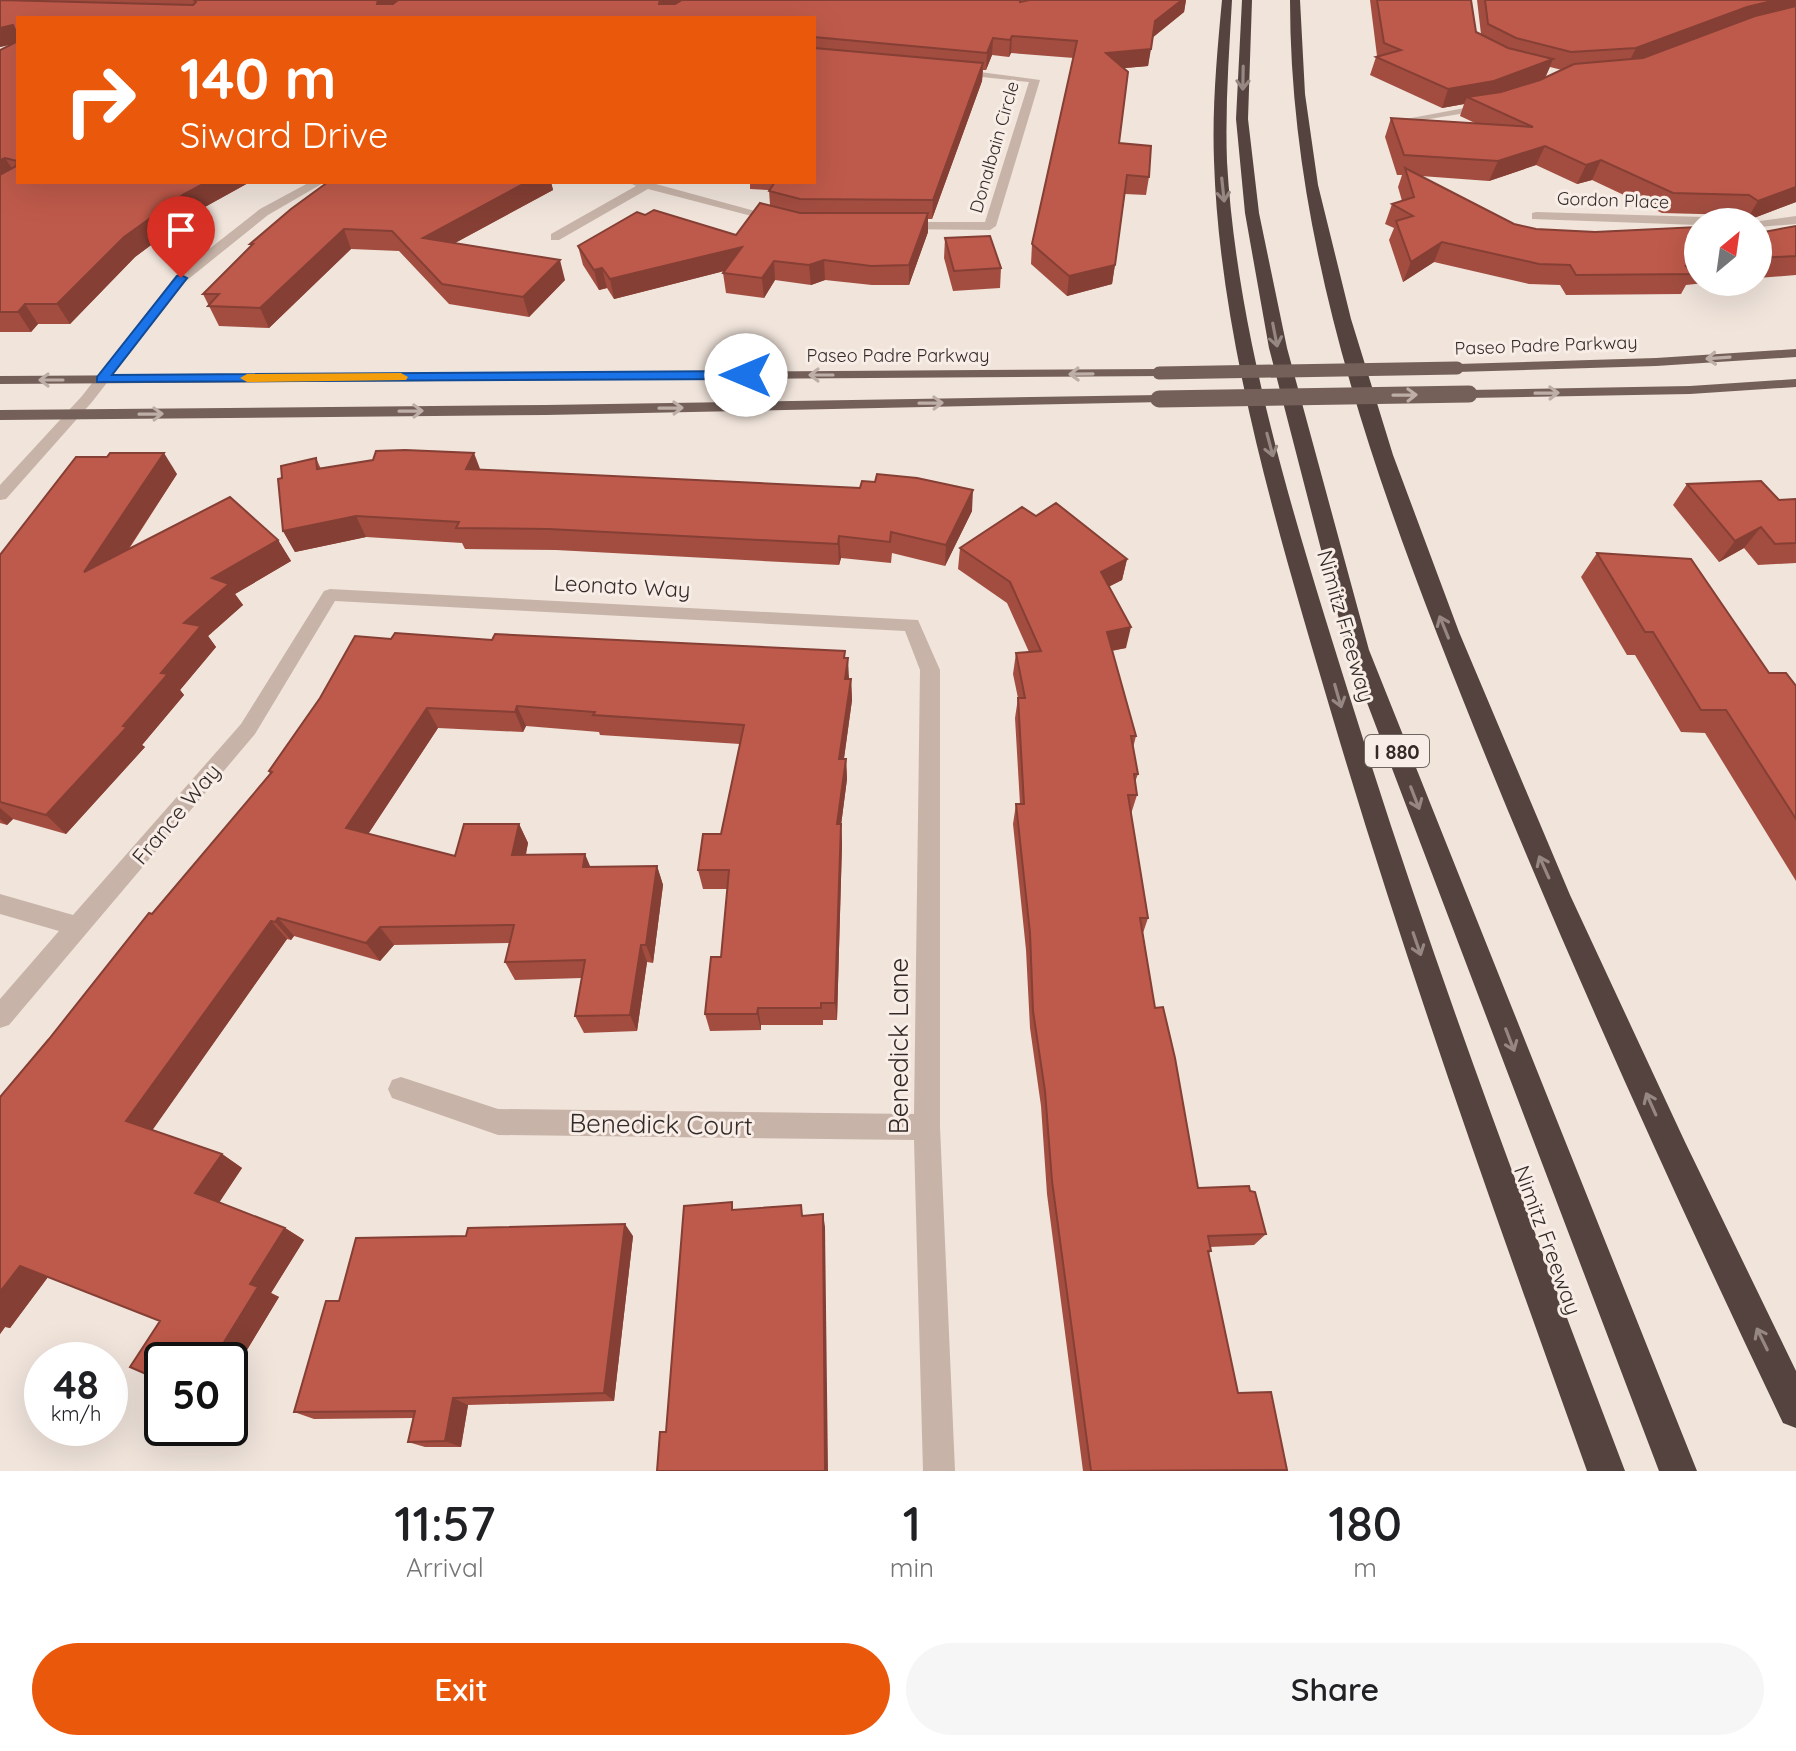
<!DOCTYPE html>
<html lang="en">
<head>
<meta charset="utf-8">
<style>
	body { margin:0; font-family:Quicksand,sans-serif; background:#f6f6f6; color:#202124; height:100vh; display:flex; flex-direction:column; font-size:30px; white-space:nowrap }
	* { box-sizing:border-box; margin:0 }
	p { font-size:26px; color:#757577 }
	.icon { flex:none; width:44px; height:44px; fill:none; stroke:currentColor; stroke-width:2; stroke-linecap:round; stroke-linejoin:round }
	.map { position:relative; height:1471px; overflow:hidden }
	.sheet { display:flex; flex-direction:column; background:#fff; flex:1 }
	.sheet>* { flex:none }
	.hud { position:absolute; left:16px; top:16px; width:800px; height:168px; border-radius:0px; box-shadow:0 8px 32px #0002; background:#ea580c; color:#fff; overflow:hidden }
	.needle { width:52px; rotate:29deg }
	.buttons { position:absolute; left:1684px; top:208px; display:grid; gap:16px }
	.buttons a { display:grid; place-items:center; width:88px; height:88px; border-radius:50%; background:#fff; box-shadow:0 8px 32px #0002; font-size:40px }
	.speed { position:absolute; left:24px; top:1342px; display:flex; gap:16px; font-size:40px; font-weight:700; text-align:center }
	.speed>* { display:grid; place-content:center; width:104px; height:104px; border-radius:50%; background:#fff; box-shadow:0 8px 32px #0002; line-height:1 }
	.speed small { font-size:20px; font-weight:400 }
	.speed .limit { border:4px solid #111; border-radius:12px; background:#fff; color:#111 }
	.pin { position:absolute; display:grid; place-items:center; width:68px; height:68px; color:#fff; margin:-82px -34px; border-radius:50% 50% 50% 0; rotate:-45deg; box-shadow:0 0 8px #0007 }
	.pin .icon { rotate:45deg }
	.me { position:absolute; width:88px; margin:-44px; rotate:270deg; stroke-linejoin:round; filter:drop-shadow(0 0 6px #0008) }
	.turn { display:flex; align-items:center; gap:28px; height:168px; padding:0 32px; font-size:36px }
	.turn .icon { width:104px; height:104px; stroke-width:2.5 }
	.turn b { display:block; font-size:56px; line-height:68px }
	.eta { display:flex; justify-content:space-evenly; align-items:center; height:136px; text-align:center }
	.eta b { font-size:48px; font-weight:600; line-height:56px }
	.primary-button { display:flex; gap:16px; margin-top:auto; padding:16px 32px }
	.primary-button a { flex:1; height:92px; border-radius:48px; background:#ea580c; color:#fff; font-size:32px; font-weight:600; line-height:92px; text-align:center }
	.primary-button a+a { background:#f6f6f6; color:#202124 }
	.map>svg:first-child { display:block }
</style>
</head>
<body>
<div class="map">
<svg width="1796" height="1471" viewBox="0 0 1796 1471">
	<rect width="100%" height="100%" fill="#f0e4db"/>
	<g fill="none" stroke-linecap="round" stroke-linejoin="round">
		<g fill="#c7b3a8" fill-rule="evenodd">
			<polygon points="957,69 1040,80 996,226 990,230 897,229 897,223 901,222 985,222 1029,82 953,74 952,72"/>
			<polygon points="1486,104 1490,105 1490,109 1411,122 1406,119"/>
			<polygon points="310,182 325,182 268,215 186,281 92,402 6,499 0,500 0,485 82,396 176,275 260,209"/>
			<polygon points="628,182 658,182 656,184 784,219 778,223 648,189 559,240 551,240 551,234 636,186"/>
			<polygon points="1536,212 1737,218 1743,222 1698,222 1698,225 1532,219 1532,213"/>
			<polygon points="1796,216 1796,224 1758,227 1758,222 1753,222"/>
			<polygon points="330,589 918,620 940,670 940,1127 955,1471 923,1471 914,1140 498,1135 392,1098 388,1089 392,1080 401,1077 498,1109 914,1114 920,670 905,631 335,601 255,734 9,1025 0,1028 0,999 59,931 0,914 0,894 73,915 241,724 324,591"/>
		</g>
		<g fill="#756059" fill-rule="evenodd">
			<polygon points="1796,349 1796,357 1656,366 1457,372 1450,368 1457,364 1656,358"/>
			<polygon points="1159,369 1164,370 1164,376 0,384 0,376"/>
			<polygon points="1796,379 1796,387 1690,394 1469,398 1462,394 1469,390 1690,386"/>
			<polygon points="1159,395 1166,399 1164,402 546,415 0,420 0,410 546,405"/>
		</g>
		<g fill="#54433f" fill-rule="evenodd">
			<path d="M1222,0h10c-3,54 -7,108 -5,162 11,188 75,382 131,561 79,253 173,501 267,748h-38c-89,-248 -178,-496 -253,-749 -52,-177 -114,-376 -120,-561 -2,-54 3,-108 8,-161z"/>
			<polygon points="1242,0 1252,0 1248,119 1259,213 1287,348 1369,650 1697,1471 1659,1471 1347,650 1269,348 1245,213 1236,119"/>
			<path d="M1290,0h10l5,94 13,91 33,134 42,136 66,177 111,263 115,247 111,229v57l-13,-5c-104,-218 -204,-438 -295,-661 -98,-242 -198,-497 -198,-762z"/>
		</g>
		<polyline stroke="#756059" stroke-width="13" points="1159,373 1457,368"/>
		<polyline stroke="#756059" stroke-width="17" points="1159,399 1469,394"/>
	</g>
	<g fill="#a34d40" fill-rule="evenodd">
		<polygon points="0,0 1186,0 1184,12 1152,38 1148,66 1124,68 1119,143 1149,177 1146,195 1125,194 1112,284 1067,296 1031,264 1032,244 1074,58 1011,53 1009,57 992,55 986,70 983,70 982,81 932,219 928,219 928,232 909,285 872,285 825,280 811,285 775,280 764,298 726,293 723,273 724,271 614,299 607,288 599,290 583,265 578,246 736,235 770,205 769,190 750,189 750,182 814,182 814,18 18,182 250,182 194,213 135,257 70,324 38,324 31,332 0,332 0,50 12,44 0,47"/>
		<path d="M1370,0h101l5,32 5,2 -4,-34h319v202l-50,19 -9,-6 -75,-2 -70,-33 -15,4 -41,-19 -47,16 -68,-5 93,48 22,5 59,3 103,-5v55h16l-28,3 -5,9 -115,1 -6,-10 -31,-1 -95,-22 -31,20 -14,-42 5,-12 -9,-4 7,-20 10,-3 -4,-14 4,-12h-5l-12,-38 6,-19 84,5 -15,-7 4,-12 -22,4 -72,-33 6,-18 1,-1zM1550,67l12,3 -17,8z"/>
		<polygon points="328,182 551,182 553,190 455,243 565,280 529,317 449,304 399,251 351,249 269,328 219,326 203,294 251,246 250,244"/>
		<polygon points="1796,226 1796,275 1758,278 1758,233"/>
		<polygon points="945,238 1001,268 1000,288 953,291 944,258"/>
		<polygon points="316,458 321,469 373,460 972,511 945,566 892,553 891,563 841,558 839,565 556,550 465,549 462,543 366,537 295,552 283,531 282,478"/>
		<polygon points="177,474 129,549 278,540 291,561 235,594 243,605 208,636 216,647 180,690 184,695 142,745 145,747 66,834 13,819 7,825 0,823 0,555"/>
		<polygon points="1687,484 1779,500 1796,499 1796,563 1758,565 1744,548 1719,562 1673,505"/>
		<polygon points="1036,516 1127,559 1122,580 1109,586 1126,648 1112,651 1136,736 1133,748 1138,774 1135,782 1137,795 1131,814 1148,918 1143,933 1155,1008 1198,1188 1266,1234 1254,1245 1210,1247 1211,1251 1208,1254 1238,1393 1287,1470 1285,1471 1083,1471 1047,1194 1041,1106 1030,1028 1026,950 1013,824 1016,804 1020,804 1015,718 1018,698 1013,674 1016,653 1029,652 1007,603 958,569 960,548"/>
		<polygon points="1597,553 1769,673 1796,686 1796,881 1705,733 1681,732 1635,655 1627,655 1581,577"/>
		<polygon points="391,639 492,640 845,658 849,679 851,679 852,700 844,759 846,759 847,779 841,825 842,844 837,1020 823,1020 823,1025 761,1025 761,1030 710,1031 705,1014 721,957 728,889 703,889 698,870 721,834 740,744 600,735 599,732 526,726 523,732 438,728 368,834 455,856 519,824 528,843 526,855 590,867 657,866 663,885 653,963 647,962 637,1031 584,1033 575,1016 582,978 515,980 505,962 509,943 394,945 380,961 294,936 291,940 287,939 152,1130 222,1154 242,1168 219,1202 285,1228 304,1240 271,1293 279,1297 230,1378 230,1360 160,1321 48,1277 10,1328 5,1327 0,1334 0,1097 270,774 269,771"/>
		<polygon points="633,1236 614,1401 468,1405 461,1447 425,1447 408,1442 414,1418 314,1419 294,1412 339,1301"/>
	</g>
	<g fill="#853f34">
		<polygon points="378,0 404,0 383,16 377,4"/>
		<polygon points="660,0 687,0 662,18"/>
		<polygon points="1182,0 1186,0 1184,12 1152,38 1155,21"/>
		<polygon points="1776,0 1796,0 1796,10 1627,66 1636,48 1747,7"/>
		<polygon points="13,25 18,33 18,43 0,47 0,28"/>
		<polygon points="1012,36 1011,53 1009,57 1010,40"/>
		<polygon points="993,38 992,55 986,70 987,53"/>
		<polygon points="1151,49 1148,66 1104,70 1106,53"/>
		<polygon points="1553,59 1545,78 1486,100 1467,97 1464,104 1442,108 1448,89"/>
		<polygon points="983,63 982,81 932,219 933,200"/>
		<polygon points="1545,146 1536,165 1489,181 1498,161"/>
		<polygon points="5,158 17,176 0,186 0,160"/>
		<polygon points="1601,160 1592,180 1577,184 1586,165"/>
		<polygon points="207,182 250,182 194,213 135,257 70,324 57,304 124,237 184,194"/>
		<polygon points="527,182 551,182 553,190 429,257 423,238"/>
		<polygon points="1796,187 1796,202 1746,221 1758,201"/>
		<polygon points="928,213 928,232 909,285 909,265"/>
		<polygon points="344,229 351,249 269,328 260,308"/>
		<polygon points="1442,242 1434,262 1403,282 1411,262"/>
		<polygon points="742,247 744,266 614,299 610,279"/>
		<polygon points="560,260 565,280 529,317 523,297"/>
		<polygon points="824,260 825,280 811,285 809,265"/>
		<polygon points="774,261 775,280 764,298 762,278"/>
		<polygon points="1115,265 1112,284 1067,296 1069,276"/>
		<polygon points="602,268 607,288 599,290 594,270"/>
		<polygon points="25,304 38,324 31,332 18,312"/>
		<polygon points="164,453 177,474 100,592 84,572"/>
		<polygon points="474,453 482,474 466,469"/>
		<polygon points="973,490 972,511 945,566 946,545"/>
		<polygon points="356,516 366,537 295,552 283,531"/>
		<polygon points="1761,527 1744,548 1719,562 1735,541"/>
		<polygon points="839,536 841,558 839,565 838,544"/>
		<polygon points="278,540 291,561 235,594 243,605 208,636 216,647 180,690 184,695 142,745 145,747 66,834 46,815 123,726 161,673 184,623 212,578"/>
		<polygon points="1127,559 1122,580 1097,593 1101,572"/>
		<polygon points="1131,627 1126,648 1102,652 1107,632"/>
		<polygon points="848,658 849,679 846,700 845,679"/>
		<polygon points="851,679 852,700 841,779 839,759"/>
		<polygon points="517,706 526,726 523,732 515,712"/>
		<polygon points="427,708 438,728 359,848 346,828"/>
		<polygon points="846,759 847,779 841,825 842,844 837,1020 835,1003 837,824"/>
		<polygon points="0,808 13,819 7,825 0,819"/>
		<polygon points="519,824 528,843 521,874 512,855"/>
		<polygon points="585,854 593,873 583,867"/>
		<polygon points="657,866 663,885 653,963 646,945"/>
		<polygon points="278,918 294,936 291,940 275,922"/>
		<polygon points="271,921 287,939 149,1135 126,1121"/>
		<polygon points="380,927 394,945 380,961 366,943"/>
		<polygon points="641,945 647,962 637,1031 630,1015"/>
		<polygon points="758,1008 761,1025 761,1030 757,1014"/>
		<polygon points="222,1154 242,1168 217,1206 195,1193"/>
		<polygon points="823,1214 825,1227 828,1471 825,1471"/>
		<polygon points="625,1224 633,1236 614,1401 604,1393"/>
		<polygon points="285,1228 304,1240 271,1293 279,1297 230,1378 230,1360 213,1360 250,1284"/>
		<polygon points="20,1266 48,1277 10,1328 0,1325 0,1292"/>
		<polygon points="0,1325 5,1327 0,1334"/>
		<polygon points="453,1398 468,1405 461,1447 445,1441"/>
	</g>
	<g fill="#be5a4b" stroke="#853f34" stroke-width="2">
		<polygon points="0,0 193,5 196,2 194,0 378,0 377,4 393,4 398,0 660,0 659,4 675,4 682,0 1020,0 1020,2 1029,0 1182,0 1155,21 1151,49 1106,53 1128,72 1119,143 1151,146 1149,177 1127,175 1115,265 1069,276 1032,244 1077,41 1012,36 1010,40 993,38 987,53 814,37 814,18 18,18 18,37 13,25 0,28"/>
		<polygon points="1377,0 1471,0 1476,32 1508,48 1553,59 1494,81 1448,89 1376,57 1401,50 1384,43"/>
		<polygon points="1485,0 1776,0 1747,7 1636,48 1571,52 1516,38 1488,24"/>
		<polygon points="1796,6 1796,187 1758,201 1749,195 1673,193 1601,160 1586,165 1545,146 1498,161 1404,155 1391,118 1533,127 1467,97 1501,92 1540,80 1574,64 1643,58 1755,16"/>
		<polygon points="18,41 18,182 207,182 184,194 124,237 57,304 25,304 18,312 0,312 0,175 16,166 17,161 5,158 0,160 0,50"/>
		<polygon points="814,48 983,63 933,200 800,199 769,191 775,182 814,182"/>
		<polygon points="1405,168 1514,224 1536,229 1595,232 1698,227 1698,265 1686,266 1693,274 1576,275 1570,265 1539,264 1442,242 1411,262 1396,221 1413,216 1392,204 1414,197"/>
		<polygon points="328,182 527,182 423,238 560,260 523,297 442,284 392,231 344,229 260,308 208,306 219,294 203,294 253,244 250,244 291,209"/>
		<polygon points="760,203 800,213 928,213 909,265 871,266 824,260 809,265 774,261 762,278 723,273 742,247 610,279 602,268 594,270 578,246 637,212 645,215 654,210 736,235"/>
		<polygon points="1796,226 1796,256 1758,258 1758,233"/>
		<polygon points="990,236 1001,268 954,271 945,238"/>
		<polygon points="405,450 474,453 466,469 860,488 862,481 875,482 877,474 917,478 973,490 946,545 891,532 890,542 839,536 838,544 549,529 456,528 459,522 356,516 283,531 278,479 282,478 281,466 316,458 317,469 373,460 376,451"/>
		<polygon points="110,453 164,453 84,572 230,497 278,540 212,578 229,584 184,623 201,626 161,673 168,674 123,726 127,727 46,815 0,802 0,555 76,457 107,457"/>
		<polygon points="1761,481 1779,500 1796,499 1796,543 1775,544 1761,527 1735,541 1687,484"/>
		<polygon points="1056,503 1127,559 1101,572 1131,627 1107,632 1136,736 1131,736 1138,774 1134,774 1137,795 1128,795 1148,918 1140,918 1155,1008 1163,1007 1175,1058 1198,1188 1249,1186 1250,1191 1255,1192 1266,1234 1208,1236 1211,1251 1208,1251 1238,1393 1271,1392 1287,1470 1091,1471 1052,1181 1045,1091 1033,1011 1030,933 1016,804 1024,804 1018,698 1025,698 1016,653 1041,651 1010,582 960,548 1022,507 1036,516"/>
		<polygon points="1597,553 1691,559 1769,673 1786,673 1796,686 1796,819 1726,710 1701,710 1653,632 1645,632"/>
		<polygon points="395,633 492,640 495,634 845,651 844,658 848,658 845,679 851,679 839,759 846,759 837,824 841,824 835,1003 821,1003 821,1008 758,1008 757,1014 705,1014 711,957 721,957 729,870 698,870 703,834 721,834 744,725 593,715 595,712 517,706 515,712 427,708 346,828 455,856 464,824 519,824 512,855 585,854 583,867 657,866 646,945 641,945 630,1015 575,1016 585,960 505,962 514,925 380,927 366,943 278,918 275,922 271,921 126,1121 222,1154 195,1193 285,1228 250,1284 258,1287 213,1360 162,1360 162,1381 130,1367 160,1321 20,1266 0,1292 0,1097 49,1039 149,913 152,914 272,772 269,771 320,698 355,636 391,639"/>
		<polygon points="732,1202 732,1210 801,1205 802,1216 823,1214 825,1471 657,1471 660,1432 666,1432 684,1206"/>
		<polygon points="625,1224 604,1393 453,1398 445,1441 408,1442 415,1411 294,1412 326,1301 339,1301 356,1238 466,1236 468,1228"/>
	</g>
	<defs><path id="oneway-shaft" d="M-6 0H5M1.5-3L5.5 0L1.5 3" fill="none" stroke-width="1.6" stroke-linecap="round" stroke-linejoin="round" transform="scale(2)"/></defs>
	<g stroke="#968782">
		<use href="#oneway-shaft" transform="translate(1243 78) rotate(91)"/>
		<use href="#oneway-shaft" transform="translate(1223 190) rotate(84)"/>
		<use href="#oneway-shaft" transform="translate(1275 335) rotate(79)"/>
		<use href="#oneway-shaft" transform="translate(1270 445) rotate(75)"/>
		<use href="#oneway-shaft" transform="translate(1444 627) rotate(-112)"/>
		<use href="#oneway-shaft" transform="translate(1338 696) rotate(74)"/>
		<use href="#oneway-shaft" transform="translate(1415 798) rotate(69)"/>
		<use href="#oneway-shaft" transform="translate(1544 867) rotate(-114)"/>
		<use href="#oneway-shaft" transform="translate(1417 944) rotate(71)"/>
		<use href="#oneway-shaft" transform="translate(1510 1040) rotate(69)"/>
		<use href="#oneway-shaft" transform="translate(1651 1104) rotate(-114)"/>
		<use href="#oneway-shaft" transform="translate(1762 1339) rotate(-116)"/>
	</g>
	<g stroke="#bdaea7">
		<use href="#oneway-shaft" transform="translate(1718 358) rotate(176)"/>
		<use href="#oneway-shaft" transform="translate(1081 374) rotate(179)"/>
		<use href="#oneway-shaft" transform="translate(821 375) rotate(180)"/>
		<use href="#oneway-shaft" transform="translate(51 380) rotate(180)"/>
		<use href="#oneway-shaft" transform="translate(1547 393) rotate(-1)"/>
		<use href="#oneway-shaft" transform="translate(1405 395) rotate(-1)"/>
		<use href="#oneway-shaft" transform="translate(931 403) rotate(-1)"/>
		<use href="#oneway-shaft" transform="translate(671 408) rotate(-1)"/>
		<use href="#oneway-shaft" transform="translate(411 411) rotate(-1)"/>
		<use href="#oneway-shaft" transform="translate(151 414) rotate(-1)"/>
	</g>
	<polygon fill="#1a73e8" stroke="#114b97" stroke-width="2" points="181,275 187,278 112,375 746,371 752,375 746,379 97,382 97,377 177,276"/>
	<polygon fill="#f59e0b" points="401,373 408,377 406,380 247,382 240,378 247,374"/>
	<g text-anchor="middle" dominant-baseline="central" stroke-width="6" stroke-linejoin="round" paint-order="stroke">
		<g font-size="18" fill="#342a27" stroke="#f8eee7">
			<text transform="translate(994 147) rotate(-74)">Donalbain Circle</text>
			<text transform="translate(1613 200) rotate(2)">Gordon Place</text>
			<text transform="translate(1546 345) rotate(-2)">Paseo Padre Parkway</text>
			<text x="898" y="355">Paseo Padre Parkway</text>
		</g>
		<rect fill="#f8eee7" stroke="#6f6561" stroke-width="2" x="1365" y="735" width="64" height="32" rx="6"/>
		<g font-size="20" font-weight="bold" fill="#342a27">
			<text x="1397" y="751">I 880</text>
		</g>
		<g font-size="22" fill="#342a27" stroke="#f8eee7">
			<text transform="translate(622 586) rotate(3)">Leonato Way</text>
			<text transform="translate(1346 626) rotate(74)">Nimitz Freeway</text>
			<text transform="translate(176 814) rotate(-50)">France Way</text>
			<text transform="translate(1548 1240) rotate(70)">Nimitz Freeway</text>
		</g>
		<g font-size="26" fill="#342a27" stroke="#f8eee7">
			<text transform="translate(898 1046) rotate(-90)">Benedick Lane</text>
			<text transform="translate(661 1124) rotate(1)">Benedick Court</text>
		</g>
	</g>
</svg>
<div class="buttons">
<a><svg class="needle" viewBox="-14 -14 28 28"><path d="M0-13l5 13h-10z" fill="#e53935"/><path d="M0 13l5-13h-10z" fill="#757577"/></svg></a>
</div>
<div class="speed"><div>48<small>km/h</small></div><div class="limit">50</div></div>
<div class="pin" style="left:181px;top:278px;background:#d93025"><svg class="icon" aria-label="arrive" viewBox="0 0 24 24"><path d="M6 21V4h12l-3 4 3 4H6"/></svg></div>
<svg class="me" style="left:746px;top:375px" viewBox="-20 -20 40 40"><circle r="19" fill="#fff"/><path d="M0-13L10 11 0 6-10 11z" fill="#1a73e8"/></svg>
<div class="hud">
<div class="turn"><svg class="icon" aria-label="right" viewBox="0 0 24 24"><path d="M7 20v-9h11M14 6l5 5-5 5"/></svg><div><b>140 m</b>Siward Drive</div></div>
</div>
</div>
<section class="sheet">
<div class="eta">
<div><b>11:57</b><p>Arrival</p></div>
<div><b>1</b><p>min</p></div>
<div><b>180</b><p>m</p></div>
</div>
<div class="primary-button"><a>Exit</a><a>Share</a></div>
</section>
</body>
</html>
